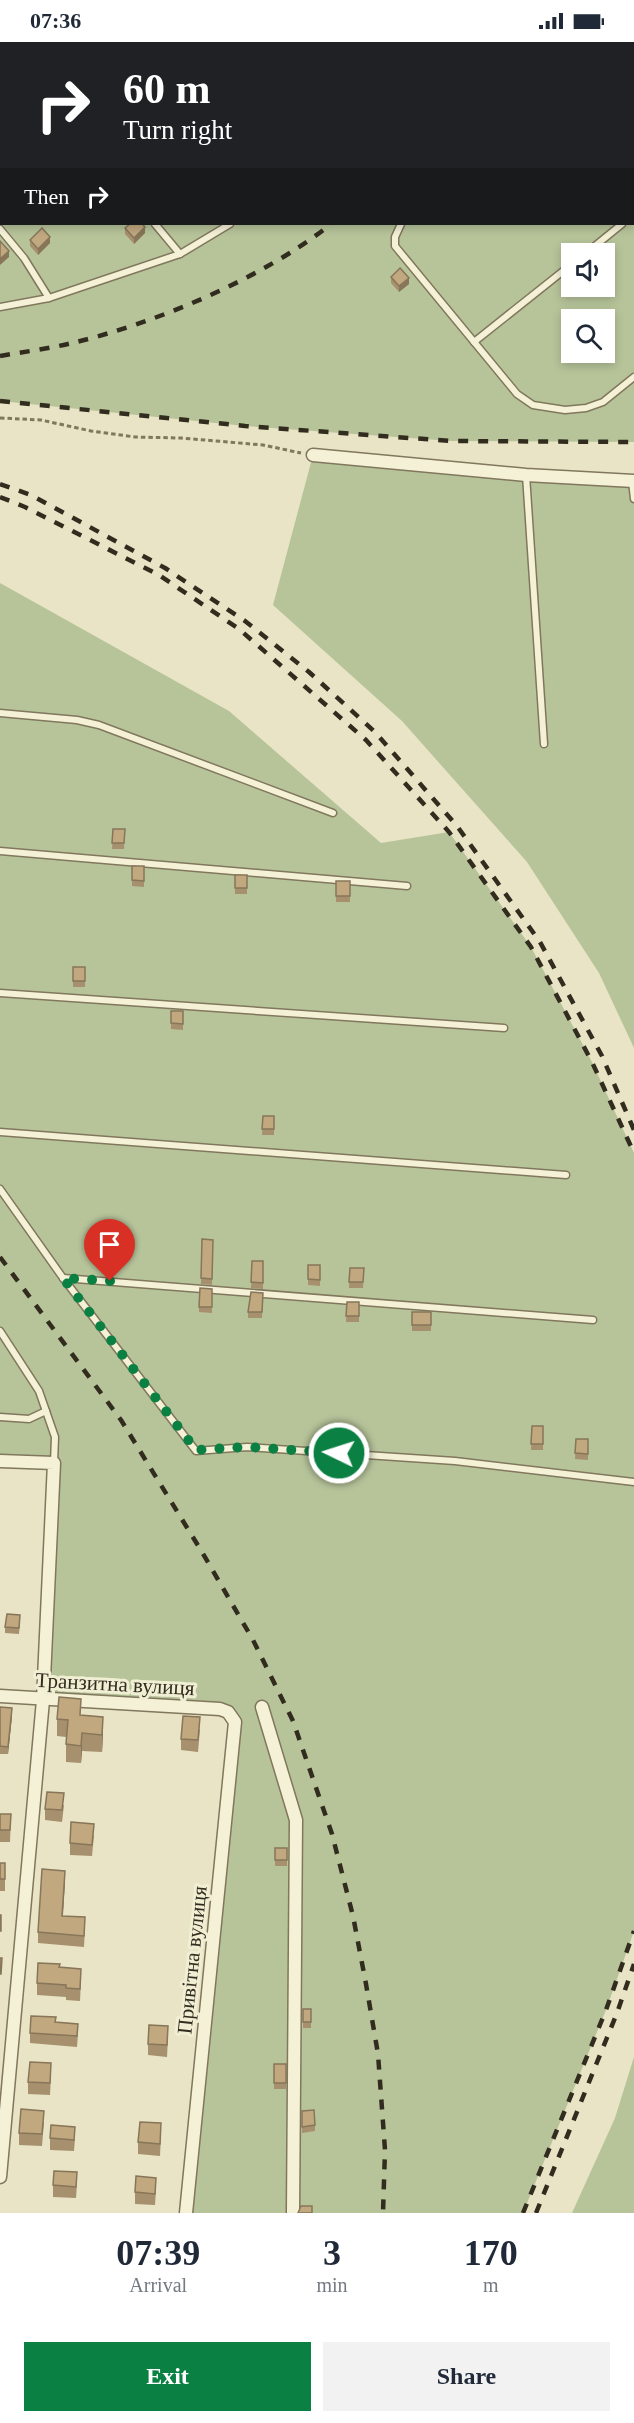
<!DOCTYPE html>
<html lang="en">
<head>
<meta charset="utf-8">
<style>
	body { margin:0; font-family:Georgia,serif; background:#f2f2f3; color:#1f2937; height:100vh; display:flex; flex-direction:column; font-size:22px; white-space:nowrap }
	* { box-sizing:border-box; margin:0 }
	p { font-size:20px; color:#747a83 }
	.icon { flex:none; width:33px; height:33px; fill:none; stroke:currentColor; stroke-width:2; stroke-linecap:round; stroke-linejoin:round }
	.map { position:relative; height:2171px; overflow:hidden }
	.details { display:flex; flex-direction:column; background:#fff; flex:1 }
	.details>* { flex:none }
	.guide { position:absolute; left:0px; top:0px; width:634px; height:183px; box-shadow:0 3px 9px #0003; background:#202124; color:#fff; overflow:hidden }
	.controls { position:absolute; left:561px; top:201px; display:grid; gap:12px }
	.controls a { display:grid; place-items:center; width:54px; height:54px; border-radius:0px; background:#fff; box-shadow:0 3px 9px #0003; font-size:30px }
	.pin { position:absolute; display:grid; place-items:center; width:51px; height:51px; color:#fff; margin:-62px -26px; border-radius:50% 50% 50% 0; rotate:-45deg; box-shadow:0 0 6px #0007 }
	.pin .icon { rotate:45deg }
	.me { position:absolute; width:66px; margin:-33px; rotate:274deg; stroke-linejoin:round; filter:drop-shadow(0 0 4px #0008) }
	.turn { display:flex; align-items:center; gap:21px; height:126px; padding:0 24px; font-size:27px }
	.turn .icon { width:78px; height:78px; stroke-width:2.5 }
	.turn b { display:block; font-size:42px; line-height:51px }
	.then { display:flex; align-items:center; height:57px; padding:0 24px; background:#0003; gap:12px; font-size:22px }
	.eta { display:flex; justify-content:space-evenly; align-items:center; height:102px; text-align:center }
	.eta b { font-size:36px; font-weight:700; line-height:42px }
	.primary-button { display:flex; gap:12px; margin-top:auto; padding:12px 24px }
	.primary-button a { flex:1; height:69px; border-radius:0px; background:#0b8043; color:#fff; font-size:24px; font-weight:700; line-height:69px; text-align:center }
	.primary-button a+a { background:#f2f2f3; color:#1f2937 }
	.status { display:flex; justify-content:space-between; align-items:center; height:42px; padding:0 30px; background:#fff; direction:ltr }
	.status svg { height:16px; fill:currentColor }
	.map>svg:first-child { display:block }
</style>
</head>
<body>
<div class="status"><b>07:36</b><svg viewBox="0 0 49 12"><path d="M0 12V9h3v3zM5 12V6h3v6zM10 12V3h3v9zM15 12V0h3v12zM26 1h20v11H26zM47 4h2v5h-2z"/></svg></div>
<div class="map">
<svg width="634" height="2171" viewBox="0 0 634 2171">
	<rect width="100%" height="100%" fill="#e8e4c5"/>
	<g fill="#b7c49a" fill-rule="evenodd">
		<path d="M0,0h634v400l-183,-1 -206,-15 -245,-25zM2,2h631v180h-631zM572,212h32v32h-32zM572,278h32v32h-32z"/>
		<polygon points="313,413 634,439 634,1006 599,931 527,820 402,679 273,563"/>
		<polygon points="0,541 229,669 381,801 449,790 531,905 592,1020 634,1111 634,1889 606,1968 523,2171 186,2171 235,1680 228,1670 43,1658 54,1422 0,1419"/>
		<polygon points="634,2015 634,2171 572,2171 615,2076"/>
	</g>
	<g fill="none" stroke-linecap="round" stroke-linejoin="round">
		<g stroke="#80775d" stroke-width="9">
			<g id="lane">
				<polyline points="4,0 6,2"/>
				<polyline points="164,0 166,2"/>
				<polyline points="321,0 322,2"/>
				<polyline points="476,2 478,0"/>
				<polyline points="626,2 628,0"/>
				<polyline points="633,173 634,172"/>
				<polyline points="155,182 180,212"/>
				<polyline points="401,182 395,195 395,204 517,352 533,363 565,368 586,366 603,360 634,335"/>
				<polyline points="0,187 24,216 49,256"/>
				<polyline points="585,212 622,182"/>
				<polyline points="0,265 49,256 180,212 230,182"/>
				<polyline points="474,300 572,222"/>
				<polyline points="526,433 544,702"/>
				<polyline points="632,439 634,457"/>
				<polyline points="0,671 77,678 99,683 333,771"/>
				<polyline points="0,809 407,844"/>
				<polyline points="0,951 504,986"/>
				<polyline points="0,1090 566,1133"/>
				<polyline points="0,1147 63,1236 196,1409 247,1405 455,1419 634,1440"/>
				<polyline points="63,1236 593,1278"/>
				<polyline points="0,1289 39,1349 55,1395 54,1421"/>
				<polyline points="0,1375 29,1377 46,1369"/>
			</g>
		</g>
		<g stroke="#80775d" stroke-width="15">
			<g id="street">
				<polyline points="313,413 526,433 634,439"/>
				<polyline points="0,1419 54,1421 43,1658 0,2135"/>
				<polyline points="0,1654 220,1667 228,1670 235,1680 186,2171"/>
				<polyline points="262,1665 296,1778 293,2171"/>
			</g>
		</g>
		<polyline stroke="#80775d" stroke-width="3" stroke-dasharray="4.5 3" stroke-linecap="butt" points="0,376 41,378 91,389 135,395 181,396 263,403 301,411"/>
		<use href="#lane" stroke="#f4f1d7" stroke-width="6"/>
		<use href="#street" stroke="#f4f1d7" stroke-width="12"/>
		<g stroke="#322c1f" stroke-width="4.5" stroke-dasharray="10 10" stroke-linecap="butt">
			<polyline points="554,2 556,0"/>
			<path d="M0,314c23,-4 46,-7 68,-12 86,-20 194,-65 263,-120"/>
			<polyline points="0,359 245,384 451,399 634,400"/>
			<polyline points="0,442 31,453 165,526 245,579 309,630 375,690 457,784 540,900 602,1014 634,1088"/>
			<polyline points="0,455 25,465 159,533 239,587 366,698 449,790 531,905 592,1020 634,1111"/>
			<polyline points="0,1215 121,1378 202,1510 253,1598 293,1679 332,1792 353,1874 366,1942 378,2012 385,2108 383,2171"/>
			<polyline points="523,2171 606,1968 634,1889"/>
			<polyline points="536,2171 617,1971 634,1922"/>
		</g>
	</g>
	<g fill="#a6906d">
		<polygon points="125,186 145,191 134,202 125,192"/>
		<polygon points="30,198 50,201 38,213 30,204"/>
		<polygon points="391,235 409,242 399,250 391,241"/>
		<polygon points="113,787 125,787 124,807 112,807"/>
		<polygon points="132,824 144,824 144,845 132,844"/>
		<rect x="235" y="833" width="12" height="19"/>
		<rect x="336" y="839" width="14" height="21"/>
		<rect x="73" y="925" width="12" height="20"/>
		<polygon points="171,969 183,969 183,988 171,987"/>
		<polygon points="263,1074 274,1074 274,1093 262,1093"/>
		<polygon points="202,1197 213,1198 212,1243 201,1242"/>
		<polygon points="252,1219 263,1219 263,1247 251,1246"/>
		<polygon points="308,1223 320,1223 320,1244 308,1243"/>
		<polygon points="350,1226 364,1226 363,1246 349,1246"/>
		<polygon points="212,1247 212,1271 199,1270 199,1265"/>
		<polygon points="263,1251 262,1276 248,1276 248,1270"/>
		<polygon points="347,1260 359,1260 359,1280 346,1280"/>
		<rect x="412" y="1270" width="19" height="19"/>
		<polygon points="532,1384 543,1384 543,1408 531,1408"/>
		<polygon points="576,1397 588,1397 588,1418 575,1417"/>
		<polygon points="20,1579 19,1592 5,1591 5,1585"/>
		<polygon points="0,1665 12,1674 8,1712 0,1712"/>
		<polygon points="81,1674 103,1693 102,1710 82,1709 81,1721 66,1720 66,1695 57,1694 57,1677"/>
		<polygon points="200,1687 198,1710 181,1708 181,1697"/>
		<polygon points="64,1763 62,1780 45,1778 45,1767"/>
		<polygon points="0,1772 11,1772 10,1800 0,1800"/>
		<polygon points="94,1793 92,1814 70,1813 70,1801"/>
		<rect x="275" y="1806" width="12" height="18"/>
		<rect x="0" y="1821" width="5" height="28"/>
		<polygon points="65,1839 63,1874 85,1886 84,1905 38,1901 38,1890"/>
		<polygon points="60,1925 81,1938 80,1959 66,1958 66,1955 37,1953 37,1941"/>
		<rect x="303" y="1967" width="8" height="19"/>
		<polygon points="56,1980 78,1992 77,2005 30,2001 30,1991"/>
		<polygon points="168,1996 167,2015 148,2013 148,2002"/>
		<rect x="274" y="2022" width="12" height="25"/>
		<polygon points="51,2033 50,2053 28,2052 28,2040"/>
		<polygon points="302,2069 315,2083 315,2089 302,2091"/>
		<polygon points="44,2080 42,2104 19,2103 19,2091"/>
		<polygon points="161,2093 160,2114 138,2112 138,2100"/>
		<polygon points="50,2096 75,2097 74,2109 50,2108"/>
		<polygon points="77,2142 76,2156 53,2155 53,2143"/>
		<polygon points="156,2147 155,2163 135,2162 135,2150"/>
	</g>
	<g fill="#877659">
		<polygon points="145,185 145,191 134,202 134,196"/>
		<polygon points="50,195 50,201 38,213 38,207"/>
		<polygon points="9,209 9,215 0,223 0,217"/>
		<polygon points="409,236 409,242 399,250 399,244"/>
		<polygon points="12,1666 12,1674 8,1712 8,1705"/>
		<polygon points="103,1675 103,1693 102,1710 102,1693"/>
		<polygon points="82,1691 82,1709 81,1721 81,1704"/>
		<polygon points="65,1829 65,1839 62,1884 62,1874"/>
	</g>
	<g fill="#c1a87f" stroke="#877659" stroke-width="1.5">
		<polygon points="0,13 2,14 2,35 0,34"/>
		<polygon points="130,182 142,182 145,185 134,196 125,186"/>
		<polygon points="42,186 50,195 38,207 30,198"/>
		<polygon points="0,199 9,209 0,217"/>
		<polygon points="400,226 409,236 399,244 391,235"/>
		<polygon points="113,787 125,787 124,801 112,801"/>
		<polygon points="132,824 144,824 144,839 132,838"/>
		<rect x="235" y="833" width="12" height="13"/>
		<rect x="336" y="839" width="14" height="15"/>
		<rect x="73" y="925" width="12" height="14"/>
		<polygon points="171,969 183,969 183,982 171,981"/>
		<polygon points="263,1074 274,1074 274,1087 262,1087"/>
		<polygon points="202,1197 213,1198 212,1237 201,1236"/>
		<polygon points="252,1219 263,1219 263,1241 251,1240"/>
		<polygon points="308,1223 320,1223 320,1238 308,1237"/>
		<polygon points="350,1226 364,1226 363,1240 349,1240"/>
		<polygon points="200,1246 212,1247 212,1265 199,1265"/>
		<polygon points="251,1250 263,1251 262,1270 248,1270"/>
		<polygon points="347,1260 359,1260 359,1274 346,1274"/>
		<rect x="412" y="1270" width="19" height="13"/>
		<polygon points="532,1384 543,1384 543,1402 531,1402"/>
		<polygon points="576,1397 588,1397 588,1412 575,1411"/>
		<polygon points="7,1572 20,1573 19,1586 5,1585"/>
		<polygon points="59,1655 81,1657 80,1673 103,1675 102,1693 82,1691 81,1704 66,1702 68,1678 57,1677"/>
		<polygon points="0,1665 12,1666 8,1705 0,1704"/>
		<polygon points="183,1674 200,1675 198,1698 181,1697"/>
		<polygon points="47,1750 64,1751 62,1768 45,1767"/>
		<polygon points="0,1772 11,1772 10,1788 0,1788"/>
		<polygon points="71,1780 94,1782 92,1803 70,1801"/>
		<rect x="275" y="1806" width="12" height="12"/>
		<rect x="0" y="1821" width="5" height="16"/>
		<polygon points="42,1827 65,1829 62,1874 85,1875 84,1894 38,1890"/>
		<rect x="0" y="1873" width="1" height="16"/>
		<polygon points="0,1916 2,1916 1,1932 0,1932"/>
		<polygon points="38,1921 60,1922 59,1925 81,1927 80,1947 66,1946 66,1943 37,1941"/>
		<rect x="303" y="1967" width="8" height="13"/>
		<polygon points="31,1974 56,1975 55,1980 78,1982 77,1994 30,1991"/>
		<polygon points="149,1983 168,1984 167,2003 148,2002"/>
		<polygon points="30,2020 51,2021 50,2041 28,2040"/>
		<rect x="274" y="2022" width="12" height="19"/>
		<polygon points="21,2067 44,2069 42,2092 19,2091"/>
		<polygon points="314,2068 315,2083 302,2085 302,2069"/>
		<polygon points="140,2080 161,2081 160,2102 138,2100"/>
		<polygon points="51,2083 75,2085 74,2098 50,2096"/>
		<polygon points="54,2129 77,2130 76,2145 53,2143"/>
		<polygon points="136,2134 156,2136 155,2152 135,2150"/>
		<polygon points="301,2164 312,2164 312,2171 298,2171"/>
	</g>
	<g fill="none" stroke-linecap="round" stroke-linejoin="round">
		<polyline stroke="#0b8043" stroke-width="10" stroke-dasharray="0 18" points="110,1239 63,1236 196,1408 247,1405 339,1411"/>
	</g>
	<g text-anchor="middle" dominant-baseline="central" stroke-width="6" stroke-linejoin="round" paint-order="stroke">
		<g font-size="21" fill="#322c1f" stroke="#f0eed3">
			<text transform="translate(115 1642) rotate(3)">Транзитна вулиця</text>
			<text transform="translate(192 1918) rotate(-84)">Привітна вулиця</text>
		</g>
	</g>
</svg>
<div class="controls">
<a><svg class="icon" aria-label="sound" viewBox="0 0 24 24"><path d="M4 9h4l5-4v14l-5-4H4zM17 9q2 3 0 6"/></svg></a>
<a><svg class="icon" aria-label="search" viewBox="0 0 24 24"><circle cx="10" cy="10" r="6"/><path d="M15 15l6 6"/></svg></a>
</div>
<div class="pin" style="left:110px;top:1239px;background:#d93025"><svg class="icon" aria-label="arrive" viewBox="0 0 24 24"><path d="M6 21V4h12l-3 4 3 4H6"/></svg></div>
<svg class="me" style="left:339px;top:1411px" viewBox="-20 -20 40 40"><circle r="17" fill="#0b8043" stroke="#fff" stroke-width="3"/><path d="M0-11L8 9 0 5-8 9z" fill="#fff"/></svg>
<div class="guide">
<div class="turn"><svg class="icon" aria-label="right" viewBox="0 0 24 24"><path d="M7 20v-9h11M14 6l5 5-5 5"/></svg><div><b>60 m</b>Turn right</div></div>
<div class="then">Then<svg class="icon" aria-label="right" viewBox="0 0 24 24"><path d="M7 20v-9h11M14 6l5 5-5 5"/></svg></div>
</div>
</div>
<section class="details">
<div class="eta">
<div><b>07:39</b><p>Arrival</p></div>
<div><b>3</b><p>min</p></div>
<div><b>170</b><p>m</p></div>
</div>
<div class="primary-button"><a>Exit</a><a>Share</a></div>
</section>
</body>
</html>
